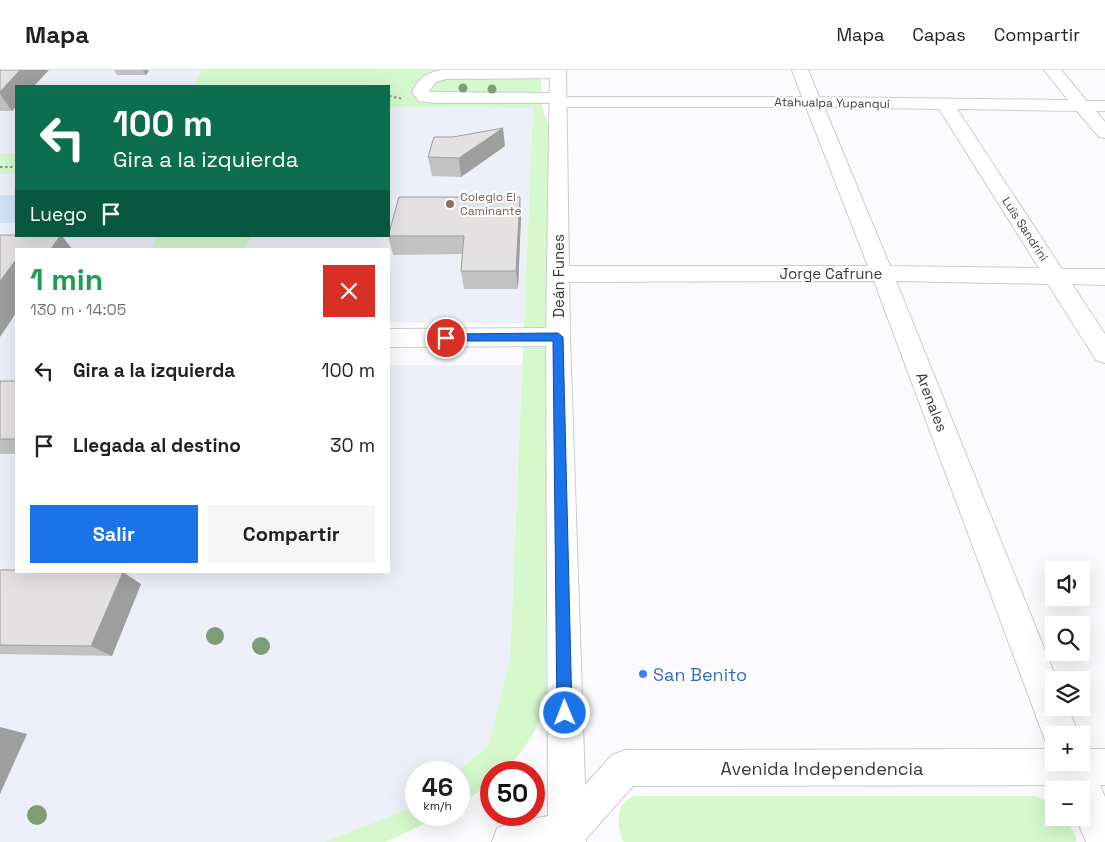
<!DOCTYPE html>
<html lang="es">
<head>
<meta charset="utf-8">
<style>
	body { margin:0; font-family:"Space Grotesk",sans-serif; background:#f6f6f6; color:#202124; height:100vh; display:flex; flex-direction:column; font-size:19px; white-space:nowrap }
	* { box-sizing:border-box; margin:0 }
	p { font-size:16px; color:#757577 }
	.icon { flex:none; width:28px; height:28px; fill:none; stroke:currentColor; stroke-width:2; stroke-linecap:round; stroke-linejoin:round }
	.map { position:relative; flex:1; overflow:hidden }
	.details { position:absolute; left:15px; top:178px; width:375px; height:325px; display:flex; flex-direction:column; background:#fff; border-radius:0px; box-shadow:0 5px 20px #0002 }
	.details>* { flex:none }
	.top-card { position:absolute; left:15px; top:15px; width:375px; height:152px; border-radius:0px; box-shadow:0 5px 20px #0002; background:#0b6e4f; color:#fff; overflow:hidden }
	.fabs { position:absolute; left:1045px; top:491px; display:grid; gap:10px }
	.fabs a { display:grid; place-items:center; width:45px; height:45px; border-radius:0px; background:#fff; box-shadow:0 5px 20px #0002; font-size:25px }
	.speed { position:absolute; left:405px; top:691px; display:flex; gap:10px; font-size:25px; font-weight:700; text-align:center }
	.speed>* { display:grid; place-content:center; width:65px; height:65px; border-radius:50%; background:#fff; box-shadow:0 5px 20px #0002; line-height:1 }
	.speed small { font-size:12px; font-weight:400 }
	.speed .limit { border:8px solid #d22; background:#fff; color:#111 }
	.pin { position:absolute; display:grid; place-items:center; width:42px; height:42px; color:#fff; margin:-21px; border:2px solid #fff; border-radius:50%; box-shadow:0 1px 5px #0007 }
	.me { position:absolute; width:55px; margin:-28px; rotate:359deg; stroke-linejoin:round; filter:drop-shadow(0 0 4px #0008) }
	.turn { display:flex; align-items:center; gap:18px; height:105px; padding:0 15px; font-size:22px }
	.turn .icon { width:65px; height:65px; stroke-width:2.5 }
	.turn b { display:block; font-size:35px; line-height:42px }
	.then { display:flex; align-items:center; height:48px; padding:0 15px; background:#0003; gap:10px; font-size:19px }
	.round { display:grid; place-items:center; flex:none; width:52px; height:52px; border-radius:0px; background:#f6f6f6 }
	.head { display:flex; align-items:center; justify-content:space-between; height:85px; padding:0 15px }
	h1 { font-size:30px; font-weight:600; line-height:38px; color:#1e9e55 }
	.action { display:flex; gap:10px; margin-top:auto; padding:10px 15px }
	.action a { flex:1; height:58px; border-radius:0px; background:#1a73e8; color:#fff; font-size:20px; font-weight:600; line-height:58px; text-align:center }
	.action a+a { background:#f6f6f6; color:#202124 }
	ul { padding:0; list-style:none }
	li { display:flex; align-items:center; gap:15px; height:75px; padding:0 15px }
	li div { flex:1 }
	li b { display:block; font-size:19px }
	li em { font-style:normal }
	header { display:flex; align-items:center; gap:30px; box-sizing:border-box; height:70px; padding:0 25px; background:#fff; border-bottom:1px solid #e0e0e0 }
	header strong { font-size:24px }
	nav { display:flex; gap:28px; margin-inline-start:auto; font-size:18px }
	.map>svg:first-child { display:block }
</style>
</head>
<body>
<header>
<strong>Mapa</strong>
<nav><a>Mapa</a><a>Capas</a><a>Compartir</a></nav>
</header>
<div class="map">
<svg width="1105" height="772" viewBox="0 0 1105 772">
	<rect width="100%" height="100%" fill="#fbfbfd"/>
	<g fill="#eef0f9">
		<polygon points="0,0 202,0 193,16 16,16 16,83 0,83"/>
		<polygon points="389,37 533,38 524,254 389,252 389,179 16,179 16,501 389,501 389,295 522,295 510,589 488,676 457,702 416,702 416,736 324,772 0,772 0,104 16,104 16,166 389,166"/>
	</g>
	<g fill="#d5f8cd">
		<path d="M202,0h340l-1,21h-8v12h8l10,31 -4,203 -1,365c-8,30 -22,47 -42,70h-13v11l-32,22v-33h-2l31,-26 22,-87 23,-551 -144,-1v-21h-196z"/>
		<rect x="0" y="83" width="16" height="21"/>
		<polygon points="158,166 251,166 245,179 151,179"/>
		<path d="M635,726h401l18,9v13h12l10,19v5h-452c-6,-10 -8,-31 0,-40 2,-2 7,-4 11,-6z"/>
		<polygon points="416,736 416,745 444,745 385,772 324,772"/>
	</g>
	<rect fill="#d2e4f8" x="0" y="125" width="16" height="28"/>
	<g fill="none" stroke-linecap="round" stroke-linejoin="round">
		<g stroke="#cacbcc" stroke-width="2">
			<g id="minor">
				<path d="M441,0h123l2,3 -2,3 -6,2 -112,1 -10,3 -7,9 1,1 128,1 8,4h236l-10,-27h16l11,27 249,3 -24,-30h17l26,31h18v10h-9l9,11v16l-6,-1 -22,-26 -120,-2 105,160h43v16l-33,-1 33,50v29l-9,-3 -48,-76 -152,-3 161,399h-3v28h14l11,27h-25v15l-6,-2 -174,-467 -316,1 -8,-3 -3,-5 3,-5 8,-3h310l-62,-159h-248l-8,-4h-114l-17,-2 -7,-9c6,-14 15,-19 29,-22zM824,37l115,2 100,159 -149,-2z"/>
				<polygon points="558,258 566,261 570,267 566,273 558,276 389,277 389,259"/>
				<polygon points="1081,678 1084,679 1105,727 1105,772 1086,772 1076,748 1081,748 1081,720 1064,720 1053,692 1054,690 1054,692 1081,692"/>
			</g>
		</g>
		<g stroke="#cacbcc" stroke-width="2">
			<polygon id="major" points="550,0 566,0 570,267 585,715 612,685 625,680 1054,679 1054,692 1081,692 1081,679 1105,679 1105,715 633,716 586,769 586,772 492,772 497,758 511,753 548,746 546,267"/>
		</g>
		<g stroke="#919192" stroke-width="2" stroke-dasharray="2.5 2.5" stroke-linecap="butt">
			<polyline points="389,26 403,29"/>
			<polyline points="0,97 16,97"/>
		</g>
		<use href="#minor" fill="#fff" fill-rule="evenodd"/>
		<use href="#major" fill="#fff" fill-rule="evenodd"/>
	</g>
	<g fill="#7e9d76">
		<circle cx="463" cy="18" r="4.5"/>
		<circle cx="492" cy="19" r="4.5"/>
		<circle cx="215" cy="566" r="9"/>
		<circle cx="261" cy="576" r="9"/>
		<circle cx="37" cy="745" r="10"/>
	</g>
	<g fill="#c3c2c2">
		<polygon points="0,0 12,41 0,41"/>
		<polygon points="114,0 149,0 146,5 117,5"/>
		<polygon points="505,76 461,107 432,106 428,87"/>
		<polygon points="521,146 518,219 464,219 461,201 462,184 393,185 388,166"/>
		<rect x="0" y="311" width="16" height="73"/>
		<polygon points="0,500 141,514 112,586 0,584"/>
	</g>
	<g fill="#9f9e9e">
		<polygon points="20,0 49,0 34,16 16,16 16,37 12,41 0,24 0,22"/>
		<polygon points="143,0 149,0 146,5"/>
		<polygon points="503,58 505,76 461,107 459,88"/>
		<polygon points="520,127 521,146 518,219 516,201"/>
		<polygon points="60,166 62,166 72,179 51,179"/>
		<polygon points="15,191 16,192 16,243 0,267 0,211"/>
		<polygon points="123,502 141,514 112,586 91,576"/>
		<polygon points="0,657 27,664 0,724"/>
	</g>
	<g fill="#e3e1e1" stroke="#9f9e9e">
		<polygon points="0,0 20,0 0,22"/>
		<polygon points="503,58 459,88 428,87 434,67 453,67"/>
		<polygon points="399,127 520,127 516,201 461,201 464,166 389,166 389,163"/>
		<polygon points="0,165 16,165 16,166 60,166 51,179 16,179 16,191 15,191 0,211"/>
		<rect x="0" y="311" width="16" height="58"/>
		<polygon points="0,500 16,500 16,501 123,502 91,576 0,575"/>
	</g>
	<polygon fill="#1a73e8" stroke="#114b97" points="558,263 563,267 572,643 570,648 565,650 560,648 557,643 553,271 446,271 441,268 446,264"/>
	<circle fill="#8d6e63" stroke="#fff" stroke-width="2" cx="450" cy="134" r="5"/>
	<circle fill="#3f7fe0" stroke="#fff" stroke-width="2" cx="643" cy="604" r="5"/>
	<g text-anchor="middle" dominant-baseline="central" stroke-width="4" stroke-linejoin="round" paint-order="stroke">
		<g font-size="12" fill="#39393a" stroke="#fff">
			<text transform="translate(832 33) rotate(1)">Atahualpa Yupanqui</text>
			<text transform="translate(1025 159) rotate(57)">Luis Sandrini</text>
		</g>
		<g font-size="12" fill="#785e54" stroke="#fff" text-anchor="start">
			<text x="460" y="127">Colegio El<tspan x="460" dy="14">Caminante</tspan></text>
		</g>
		<g font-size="15" fill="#39393a" stroke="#fff">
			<text x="831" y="203">Jorge Cafrune</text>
			<text transform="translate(558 206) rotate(-90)">Deán Funes</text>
			<text transform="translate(932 332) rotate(69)">Arenales</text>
		</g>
		<g font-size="18" fill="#366cbe" stroke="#fff" text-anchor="start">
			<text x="653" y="604">San Benito</text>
		</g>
		<g font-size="18" fill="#39393a" stroke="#fff">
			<text x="822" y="698">Avenida Independencia</text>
		</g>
	</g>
</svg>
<div class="fabs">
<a><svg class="icon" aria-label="sound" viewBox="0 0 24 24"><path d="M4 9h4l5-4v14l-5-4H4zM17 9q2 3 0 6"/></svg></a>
<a><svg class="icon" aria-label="search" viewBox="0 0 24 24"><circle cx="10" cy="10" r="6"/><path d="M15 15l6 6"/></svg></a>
<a><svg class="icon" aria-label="layers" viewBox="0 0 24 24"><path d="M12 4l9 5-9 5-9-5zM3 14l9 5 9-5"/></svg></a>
<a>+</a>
<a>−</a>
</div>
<div class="speed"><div>46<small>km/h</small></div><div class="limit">50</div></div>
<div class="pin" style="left:446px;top:268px;background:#d93025"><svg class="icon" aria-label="arrive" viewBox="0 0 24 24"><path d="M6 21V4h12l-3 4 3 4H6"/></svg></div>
<svg class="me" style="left:565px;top:643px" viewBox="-20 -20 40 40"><circle r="17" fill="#1a73e8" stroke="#fff" stroke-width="3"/><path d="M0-11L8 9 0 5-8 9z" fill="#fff"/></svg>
<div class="top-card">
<div class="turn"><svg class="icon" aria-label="left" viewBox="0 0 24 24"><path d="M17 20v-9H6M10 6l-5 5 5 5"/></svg><div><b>100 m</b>Gira a la izquierda</div></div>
<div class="then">Luego<svg class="icon" aria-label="arrive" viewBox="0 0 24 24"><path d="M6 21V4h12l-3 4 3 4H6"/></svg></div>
</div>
<section class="details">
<div class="head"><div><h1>1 min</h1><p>130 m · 14:05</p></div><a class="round" style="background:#d93025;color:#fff"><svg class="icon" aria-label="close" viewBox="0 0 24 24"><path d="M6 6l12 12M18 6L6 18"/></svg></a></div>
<ul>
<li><svg class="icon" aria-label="left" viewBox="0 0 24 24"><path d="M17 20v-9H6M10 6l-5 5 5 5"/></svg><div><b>Gira a la izquierda</b></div><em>100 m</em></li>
<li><svg class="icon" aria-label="arrive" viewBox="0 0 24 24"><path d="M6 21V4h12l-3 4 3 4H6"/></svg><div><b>Llegada al destino</b></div><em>30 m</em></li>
</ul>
<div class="action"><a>Salir</a><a>Compartir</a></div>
</section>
</div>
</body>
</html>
